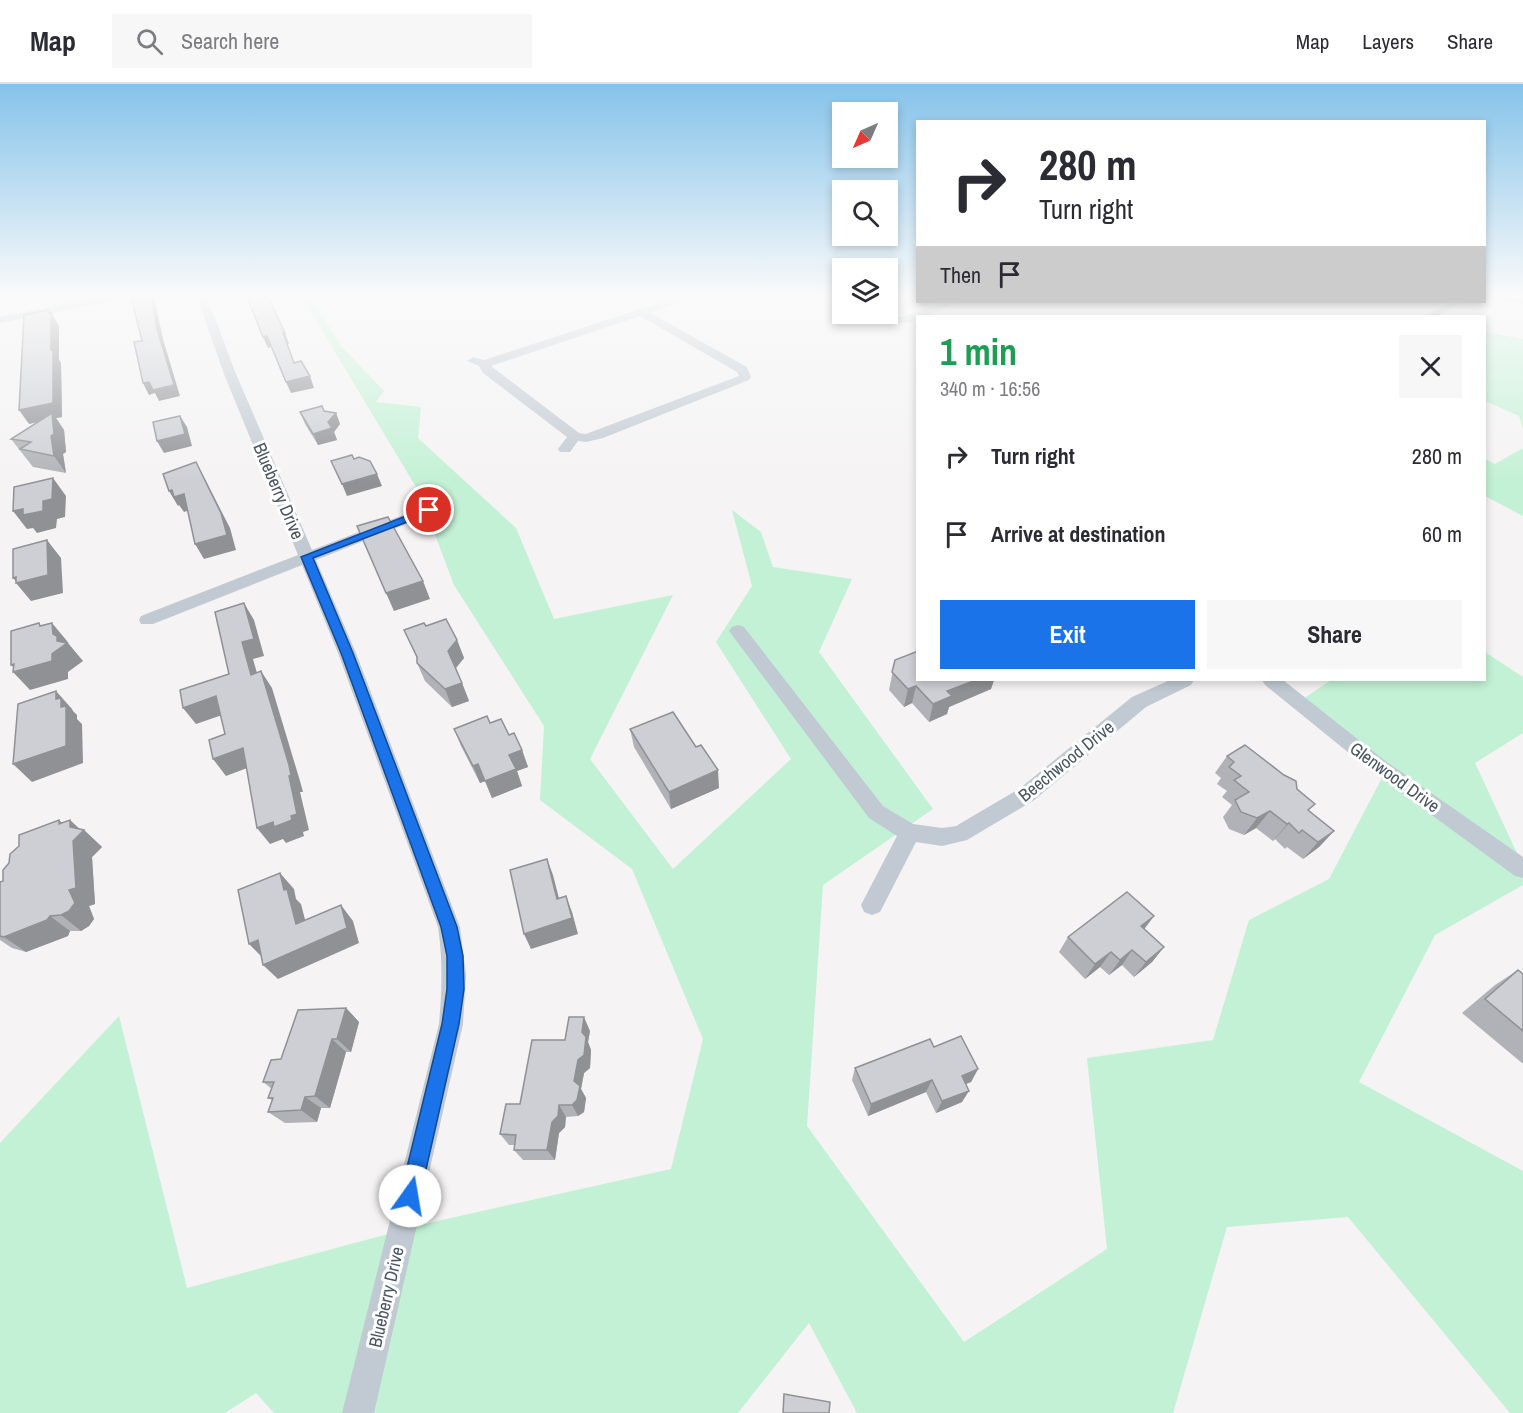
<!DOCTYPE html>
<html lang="en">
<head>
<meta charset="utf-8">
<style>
	body { margin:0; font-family:"Archivo Narrow",sans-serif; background:#f7f7f7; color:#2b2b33; height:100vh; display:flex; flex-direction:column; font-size:22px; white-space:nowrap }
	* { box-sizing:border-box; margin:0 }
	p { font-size:20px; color:#7c7c81 }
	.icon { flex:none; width:33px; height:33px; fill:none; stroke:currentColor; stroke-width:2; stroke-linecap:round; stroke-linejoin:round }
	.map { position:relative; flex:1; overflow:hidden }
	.sheet { position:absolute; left:916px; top:231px; width:570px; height:366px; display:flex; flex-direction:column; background:#fff; border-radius:0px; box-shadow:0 3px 9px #0003 }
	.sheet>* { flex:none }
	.guide { position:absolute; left:916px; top:36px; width:570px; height:183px; border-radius:0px; box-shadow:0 3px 9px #0003; background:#fff; color:#2b2b33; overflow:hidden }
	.needle { width:39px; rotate:225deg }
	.tools { position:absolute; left:832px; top:18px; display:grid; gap:12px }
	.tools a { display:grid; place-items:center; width:66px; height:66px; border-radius:0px; background:#fff; box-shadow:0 3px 9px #0003; font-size:30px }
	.pin { position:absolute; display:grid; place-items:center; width:51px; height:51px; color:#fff; margin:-26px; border:3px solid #fff; border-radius:50%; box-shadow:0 2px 6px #0007 }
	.me { position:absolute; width:66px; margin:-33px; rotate:13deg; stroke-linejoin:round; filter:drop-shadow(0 0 4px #0008) }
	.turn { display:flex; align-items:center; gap:21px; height:126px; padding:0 24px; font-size:27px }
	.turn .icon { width:78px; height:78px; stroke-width:2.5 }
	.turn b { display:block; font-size:42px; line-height:51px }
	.then { display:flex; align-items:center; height:57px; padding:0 24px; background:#0003; gap:12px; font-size:22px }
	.round { display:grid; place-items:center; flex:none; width:63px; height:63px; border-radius:0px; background:#f7f7f7 }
	.summary { display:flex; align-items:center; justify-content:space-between; height:102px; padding:0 24px }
	h1 { font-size:36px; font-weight:700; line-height:45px; color:#1e9e55 }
	.cta { display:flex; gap:12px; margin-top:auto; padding:12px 24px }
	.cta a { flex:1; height:69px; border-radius:0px; background:#1a73e8; color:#fff; font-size:24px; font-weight:700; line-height:69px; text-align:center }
	.cta a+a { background:#f7f7f7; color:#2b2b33 }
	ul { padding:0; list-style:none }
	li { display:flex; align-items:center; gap:18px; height:78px; padding:0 24px }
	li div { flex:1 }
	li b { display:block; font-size:22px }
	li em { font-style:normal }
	header { display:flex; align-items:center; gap:36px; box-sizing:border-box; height:84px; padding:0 30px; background:#fff; border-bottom:2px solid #e1e1e2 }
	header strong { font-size:28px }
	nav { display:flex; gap:33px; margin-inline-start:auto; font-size:21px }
	.search { width:420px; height:54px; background:#f7f7f7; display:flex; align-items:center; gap:15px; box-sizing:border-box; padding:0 21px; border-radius:0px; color:#7c7c81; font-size:22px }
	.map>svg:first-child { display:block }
</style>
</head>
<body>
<header>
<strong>Map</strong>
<div class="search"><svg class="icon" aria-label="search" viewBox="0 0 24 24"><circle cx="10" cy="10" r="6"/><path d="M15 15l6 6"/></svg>Search here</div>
<nav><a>Map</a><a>Layers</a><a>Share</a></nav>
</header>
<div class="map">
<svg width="1523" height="1329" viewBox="0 0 1523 1329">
	<rect width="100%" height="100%" fill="#f5f3f3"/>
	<g fill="#c3f1d5">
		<polygon points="302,213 311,213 342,263 384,307 376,318 421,323 418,354 516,444 554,535 673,511 590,675 673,785 791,675 716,558 752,502 732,426 761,448 773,483 852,495 819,568 933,725 823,801 807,1042 964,1258 1107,1165 1087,974 1213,956 1249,836 1329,795 1383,692 1297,619 1331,596 1485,596 1485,568 1523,593 1523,649 1475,679 1523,782 1523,801 1435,851 1359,998 1523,1087 1523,1329 1510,1329 1348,1133 1227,1143 1173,1329 857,1329 809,1239 738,1329 274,1329 256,1309 225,1329 0,1329 0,1059 119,932 187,1204 433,1138 671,1085 703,955 632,785 540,716 544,642 454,501 419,408"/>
		<polygon points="1485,248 1523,255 1523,344 1519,332 1485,317"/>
		<polygon points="1523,364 1523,432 1485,412 1485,375 1495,380"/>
	</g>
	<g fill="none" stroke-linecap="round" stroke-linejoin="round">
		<g fill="#c1cad2" fill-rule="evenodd">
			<polygon points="102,213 122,213 117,216 0,239 0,233"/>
			<path d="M197,213h10l29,77 76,176 112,-43h10l2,3 -2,3 -118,47 40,93 104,274 6,48 -3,49 -89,389h-32l97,-389c3,-33 4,-64 -1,-97l-100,-274 -36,-88 -149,59h-12l-2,-4 2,-4 157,-61 -74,-181z"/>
			<path d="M677,213h15l-42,16 97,54 4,10 -2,3 -146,58 -17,4 -8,-1 -8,11h-10l-2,-3 9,-12 -84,-64 -4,-7 -12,-5 6,-4 11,3zM640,232l97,56 2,4 -153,58 -7,-1 -88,-67z"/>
			<polygon points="830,213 843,213 843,219"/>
			<polygon points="1500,213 1523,215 1523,221 1501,215"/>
			<path d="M944,218h13l-30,14h-9v4c-17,5 -39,6 -53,-6l38,3z"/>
			<polygon points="1449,218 1461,218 1439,232 1426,232"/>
			<polygon points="738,541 744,543 883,722 913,740 942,744 956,742 1019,705 1132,613 1170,596 1194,596 1191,601 1146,623 1033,717 967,756 942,762 916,758 880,828 872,831 864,828 861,821 897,752 869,734 732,551 729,547 732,543"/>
			<polygon points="1262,596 1283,596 1384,676 1523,773 1523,794 1515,792 1370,686 1265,601"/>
		</g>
	</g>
	<g fill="#b0b2b7">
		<polygon points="50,229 59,242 59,276 61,279 62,333 56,334 64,346 66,368 63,370 66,389 33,383 11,355 37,338 29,340"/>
		<polygon points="324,327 336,329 340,340 334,348 337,356 318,361 305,340 300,328"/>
		<polygon points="426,542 457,556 464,574 456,584 469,617 452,623 425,597 417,579 417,574 404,546"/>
		<polygon points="895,576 918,596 994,596 991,605 949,623 947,630 929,638 912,619 904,623 889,606"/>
		<polygon points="490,639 509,651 522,666 528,683 517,687 522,702 492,714 485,697 480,699 461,662 454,645"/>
		<polygon points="630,645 719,704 671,725 634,663"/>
		<polygon points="1227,672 1297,705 1309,727 1334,747 1319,763 1303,775 1287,763 1285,765 1275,755 1273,757 1256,744 1244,751 1229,745 1223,733 1232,721 1222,713 1227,707 1217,700 1221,694 1215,689"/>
		<polygon points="62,739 84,746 102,763 92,773 95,820 89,822 94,835 89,842 81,847 70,847 68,852 26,868 12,864 0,856 0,798 3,797"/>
		<polygon points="1154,832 1144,845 1164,863 1152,878 1134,893 1122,881 1109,891 1100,883 1085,895 1059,868 1068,853"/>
		<polygon points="1518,886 1523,890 1523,979 1522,979 1462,929 1495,901"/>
		<polygon points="346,924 359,938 351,968 346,968 330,1024 321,1024 317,1038 285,1039 268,1028 272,1016 268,1014 272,1005 263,998 281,975"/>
		<polygon points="590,947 588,958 591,966 590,984 584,989 581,1005 586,1014 584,1028 578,1032 566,1033 565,1043 559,1049 555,1076 523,1076 514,1066 515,1061 509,1061 500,1050 565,956"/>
		<polygon points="934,963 978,985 971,998 966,1000 962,1018 936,1029 926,1008 868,1032 852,996 855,984"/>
	</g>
	<g fill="#909195">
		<polygon points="151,213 154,213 163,255 180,312 159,317 155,309 149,311 143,299 149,298 157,245"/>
		<polygon points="48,226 51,231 51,229 59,242 59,276 61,279 62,333 56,334 64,346 66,368 63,370 66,389 54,372 51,352 52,335 29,340 19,326 51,266"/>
		<polygon points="283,249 285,249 289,260 287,260"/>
		<polygon points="267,252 272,263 268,264 263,253"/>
		<polygon points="310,292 314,304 291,309 286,298"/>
		<polygon points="336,329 340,340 334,348 337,356 318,361 313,350 328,338"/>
		<polygon points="180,332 187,343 192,362 164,369 157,357"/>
		<polygon points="196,378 230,444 236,466 204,475 195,460"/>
		<polygon points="377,390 382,402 347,412 342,400"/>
		<polygon points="53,394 66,412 65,433 57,435 56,444 37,449 33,444 27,445 13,427 43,417"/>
		<polygon points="172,406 184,410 193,425 184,428 179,421 178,422 169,407"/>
		<polygon points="47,456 61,474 63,509 31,517 16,499 18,499 13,494"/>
		<polygon points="423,497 430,515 394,527 386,509"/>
		<polygon points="244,519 254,536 264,572 253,575 262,607 251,591 242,558"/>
		<polygon points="52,539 67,557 68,559 83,577 68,588 68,595 30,606 13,588 17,587 11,581 53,550"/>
		<polygon points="457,556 464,574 455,585 448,567"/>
		<polygon points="261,587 272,604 300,697 303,708 300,708 309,746 303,748 304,752 286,759 283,755 270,760 257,744 291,732"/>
		<polygon points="976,596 994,596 991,605 949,623 947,630 929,638 933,620 947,607"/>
		<polygon points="462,599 469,617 452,623 445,605"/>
		<polygon points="916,602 912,619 904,623 908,605"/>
		<polygon points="56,607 72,625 73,627 77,631 77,635 82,640 83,679 32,698 13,680 61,623 56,615"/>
		<polygon points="216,612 228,629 196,640 183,624"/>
		<polygon points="243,664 255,681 226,692 213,675"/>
		<polygon points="522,666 528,683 517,687 522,702 492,714 485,697 509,671"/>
		<polygon points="478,680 485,697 480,699 473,682"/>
		<polygon points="718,686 719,704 671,725 669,708"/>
		<polygon points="1270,727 1256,744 1244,751 1257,734"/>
		<polygon points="59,736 77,753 70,743 70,736 83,748 84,746 102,763 92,773 95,820 89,822 94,835 89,842 81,847 61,831 69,806"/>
		<polygon points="1289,739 1275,755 1273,757 1287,740"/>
		<polygon points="1334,747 1319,763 1303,775 1318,758"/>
		<polygon points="547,775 553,791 563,830 557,815"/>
		<polygon points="280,789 294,805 296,815 301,820 310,855 296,840 284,806"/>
		<polygon points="566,812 572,828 578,850 531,865 524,850"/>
		<polygon points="341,821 353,837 359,859 278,895 263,881"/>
		<polygon points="50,832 70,847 68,852 26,868 4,853"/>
		<polygon points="1154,832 1142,848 1141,842"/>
		<polygon points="258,856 264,875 249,860"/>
		<polygon points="1164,863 1152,878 1134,893 1146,878"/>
		<polygon points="1132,866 1122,881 1109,891 1120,876"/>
		<polygon points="1111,868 1100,883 1085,895 1095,880"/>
		<polygon points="346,924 359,938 351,968 337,955"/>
		<polygon points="584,933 590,947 588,958 591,966 590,984 584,989 581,1005 586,1014 584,1028 578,1032 572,1021 574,997"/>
		<polygon points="332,955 346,968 330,1024 315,1012"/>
		<polygon points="978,985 971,998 955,1004 962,992"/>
		<polygon points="932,996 926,1008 868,1032 871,1020"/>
		<polygon points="969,1007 962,1018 936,1029 942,1017"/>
		<polygon points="305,1013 321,1024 317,1038 301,1026"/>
		<polygon points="559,1021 566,1033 565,1043 559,1049 555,1076 547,1066 552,1038"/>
	</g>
	<g fill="#cdcfd5" stroke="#909195" stroke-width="1.5">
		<polygon points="131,213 151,213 157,245 174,301 153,306 149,298 143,299 134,258 142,257"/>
		<polygon points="247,213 268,213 285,249 283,249 294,279 301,277 310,292 286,298 267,252 263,253"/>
		<polygon points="48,226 48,229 51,229 51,266 53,266 53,319 19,326 24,231"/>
		<polygon points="322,322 324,327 336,329 328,338 332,344 313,350 300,328"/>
		<polygon points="52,329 54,350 51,352 54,372 20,365 31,358 11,355"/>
		<polygon points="180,332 185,350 157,357 153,338"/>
		<polygon points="352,371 354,375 359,373 370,377 377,390 342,400 331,377"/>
		<polygon points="196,378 221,429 227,451 195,460 184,410 174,413 172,406 169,407 163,390"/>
		<polygon points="53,394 52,415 43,417 43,427 23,431 23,425 13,427 14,403"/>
		<polygon points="388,433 423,497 386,509 357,442"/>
		<polygon points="47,456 48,491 16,499 16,493 13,494 13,465"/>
		<polygon points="244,519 254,555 242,558 251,591 261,587 289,681 291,691 289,692 297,730 291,732 292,736 274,743 273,738 257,744 243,664 213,675 209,656 225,650 216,612 183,624 180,606 229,590 215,528"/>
		<polygon points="446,535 457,556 448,567 462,599 445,605 417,579 417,573 404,546 424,539 426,542"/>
		<polygon points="39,539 40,542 52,539 53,550 57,552 57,557 67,559 52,570 52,577 13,588 14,580 11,581 11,547"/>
		<polygon points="918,567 918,596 976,596 947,607 952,612 933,620 916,602 908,605 892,588 895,576"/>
		<polygon points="56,607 56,615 61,614 61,623 66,622 66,662 13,680 18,620"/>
		<polygon points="673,628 696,663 701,661 718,686 669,708 630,645"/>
		<polygon points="487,632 490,639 501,635 509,651 514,649 522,666 509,671 516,685 485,697 478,680 473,682 454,645"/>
		<polygon points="1245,661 1284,691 1296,697 1297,705 1315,720 1308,726 1334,747 1318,758 1302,746 1299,749 1289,739 1287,740 1270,727 1257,734 1241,728 1235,716 1249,708 1234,696 1241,692 1229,683 1234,678 1227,672"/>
		<polygon points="59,736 59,740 70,736 70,743 84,746 73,757 76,804 69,806 75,819 69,827 61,831 50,832 47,836 4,853 0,852 0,798 3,797 3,786 9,779 10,770 19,762 19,751"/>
		<polygon points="547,775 557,815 566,812 572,834 524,850 510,786"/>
		<polygon points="280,789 284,806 287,805 296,840 341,821 347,844 263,881 258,856 249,860 238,806"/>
		<polygon points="1127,808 1154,832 1141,842 1164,863 1146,878 1132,866 1120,876 1111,868 1095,880 1068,853"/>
		<polygon points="1518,886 1523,890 1523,947 1485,915"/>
		<polygon points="346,924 337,955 332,955 315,1012 305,1013 301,1026 268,1028 273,1014 268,1014 274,998 263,998 271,976 281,975 298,926"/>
		<polygon points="569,933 584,933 582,948 586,953 584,971 578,976 574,997 580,1002 577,1016 572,1021 559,1021 558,1032 552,1038 547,1066 514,1066 516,1051 500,1050 506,1020 520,1020 532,956 565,956"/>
		<polygon points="961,952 978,985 962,992 969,1007 942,1017 932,996 871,1020 855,984 930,955 934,963"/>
		<polygon points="784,1310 830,1318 829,1329 783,1329"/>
	</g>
	<linearGradient id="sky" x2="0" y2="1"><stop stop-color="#85c3ea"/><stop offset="0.53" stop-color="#fafafa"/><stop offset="1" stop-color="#fafafa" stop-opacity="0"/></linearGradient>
	<rect width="1523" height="399" fill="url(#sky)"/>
	<polygon fill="#1a73e8" stroke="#114b97" stroke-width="1.5" points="429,423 435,426 433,428 313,474 353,569 457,843 463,872 464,905 459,940 420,1112 417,1119 410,1122 403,1119 400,1112 442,940 447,905 447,872 441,843 341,569 301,473"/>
	<g text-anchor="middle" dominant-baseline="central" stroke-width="6" stroke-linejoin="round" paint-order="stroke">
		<g font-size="18" fill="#4a5661" stroke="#fff">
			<text transform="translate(279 407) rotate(67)">Blueberry Drive</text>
			<text transform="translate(1066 677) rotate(-39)">Beechwood Drive</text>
			<text transform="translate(1395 693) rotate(36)">Glenwood Drive</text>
			<text transform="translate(386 1213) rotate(-77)">Blueberry Drive</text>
		</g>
	</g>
</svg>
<div class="tools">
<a><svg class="needle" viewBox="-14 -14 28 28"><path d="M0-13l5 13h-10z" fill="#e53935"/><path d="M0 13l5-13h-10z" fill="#7c7c81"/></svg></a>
<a><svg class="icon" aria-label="search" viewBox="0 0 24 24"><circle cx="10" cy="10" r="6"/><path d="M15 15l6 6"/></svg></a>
<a><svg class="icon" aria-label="layers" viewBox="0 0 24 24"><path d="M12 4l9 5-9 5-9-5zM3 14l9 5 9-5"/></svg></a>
</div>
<div class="pin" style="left:429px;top:426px;background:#d93025"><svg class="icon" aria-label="arrive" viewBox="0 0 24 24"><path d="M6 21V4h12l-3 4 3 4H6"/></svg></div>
<svg class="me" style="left:410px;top:1112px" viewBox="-20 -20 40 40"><circle r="19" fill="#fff"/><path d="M0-13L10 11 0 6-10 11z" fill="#1a73e8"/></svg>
<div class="guide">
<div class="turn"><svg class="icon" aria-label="right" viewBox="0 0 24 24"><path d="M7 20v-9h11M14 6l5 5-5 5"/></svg><div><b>280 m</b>Turn right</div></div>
<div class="then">Then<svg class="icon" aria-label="arrive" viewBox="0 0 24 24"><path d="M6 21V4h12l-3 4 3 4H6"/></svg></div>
</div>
<section class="sheet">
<div class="summary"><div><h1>1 min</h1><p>340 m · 16:56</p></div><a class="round"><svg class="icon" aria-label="close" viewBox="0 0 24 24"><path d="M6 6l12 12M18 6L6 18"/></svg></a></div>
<ul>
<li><svg class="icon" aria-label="right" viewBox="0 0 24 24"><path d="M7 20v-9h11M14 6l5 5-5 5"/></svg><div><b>Turn right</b></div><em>280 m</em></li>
<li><svg class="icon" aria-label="arrive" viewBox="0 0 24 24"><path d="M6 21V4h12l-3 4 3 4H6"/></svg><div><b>Arrive at destination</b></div><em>60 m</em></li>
</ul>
<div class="cta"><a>Exit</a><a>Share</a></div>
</section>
</div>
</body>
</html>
